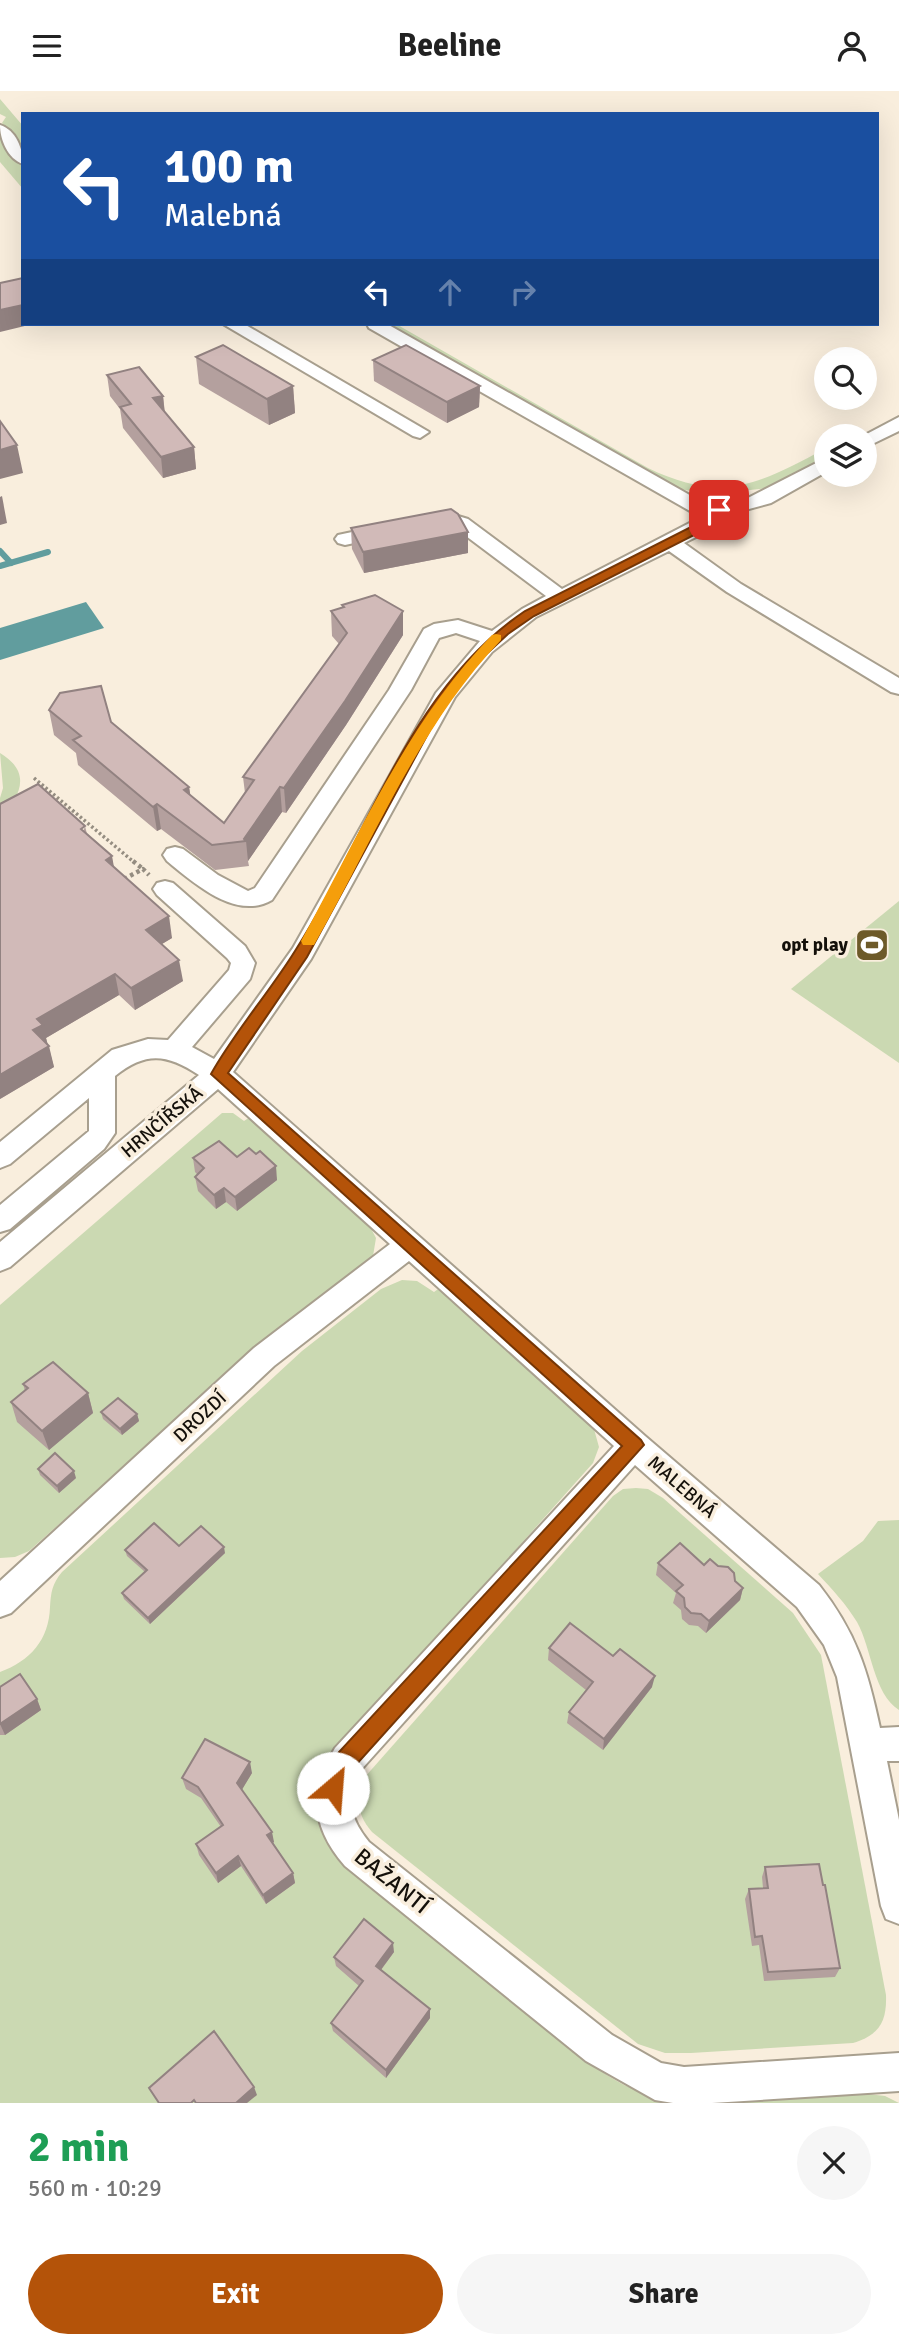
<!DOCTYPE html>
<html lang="en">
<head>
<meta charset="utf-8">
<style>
	body { margin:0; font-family:Signika,sans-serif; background:#f6f6f6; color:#222; height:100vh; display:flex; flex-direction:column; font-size:26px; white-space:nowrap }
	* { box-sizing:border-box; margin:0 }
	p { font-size:23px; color:#767676 }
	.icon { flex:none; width:38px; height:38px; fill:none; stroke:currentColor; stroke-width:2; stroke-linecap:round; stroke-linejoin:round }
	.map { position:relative; height:2012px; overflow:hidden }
	.details { display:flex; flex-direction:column; background:#fff; flex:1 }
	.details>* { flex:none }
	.guide { position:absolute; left:21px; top:21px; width:858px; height:214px; border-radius:0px; box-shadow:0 7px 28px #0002; background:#1a4fa0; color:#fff; overflow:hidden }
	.controls { position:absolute; left:814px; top:256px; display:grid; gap:14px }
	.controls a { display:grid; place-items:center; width:63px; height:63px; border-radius:50%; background:#fff; box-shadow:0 7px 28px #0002; font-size:35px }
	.pin { position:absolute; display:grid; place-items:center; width:60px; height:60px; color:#fff; margin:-30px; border-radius:14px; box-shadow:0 4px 10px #0006 }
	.me { position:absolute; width:77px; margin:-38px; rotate:27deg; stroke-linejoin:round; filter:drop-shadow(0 0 5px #0008) }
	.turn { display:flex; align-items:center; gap:24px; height:147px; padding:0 28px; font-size:32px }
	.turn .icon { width:91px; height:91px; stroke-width:2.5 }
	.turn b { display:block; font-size:49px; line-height:60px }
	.lanes { display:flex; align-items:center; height:66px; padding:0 28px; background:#0003; justify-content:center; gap:35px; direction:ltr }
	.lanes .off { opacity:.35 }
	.round { display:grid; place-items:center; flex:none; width:74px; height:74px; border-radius:37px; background:#f6f6f6 }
	.headline { display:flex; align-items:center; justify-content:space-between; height:119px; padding:0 28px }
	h1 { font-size:42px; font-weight:800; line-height:52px; color:#1e9e55 }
	.action { display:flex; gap:14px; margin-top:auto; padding:14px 28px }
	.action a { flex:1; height:80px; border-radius:42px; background:#b45309; color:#fff; font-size:28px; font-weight:800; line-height:80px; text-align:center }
	.action a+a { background:#f6f6f6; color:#222 }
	header { display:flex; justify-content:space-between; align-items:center; height:91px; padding:0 28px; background:#fff; font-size:32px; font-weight:800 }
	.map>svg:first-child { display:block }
</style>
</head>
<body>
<header><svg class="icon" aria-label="menu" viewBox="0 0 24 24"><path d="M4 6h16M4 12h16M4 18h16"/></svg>Beeline<svg class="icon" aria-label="person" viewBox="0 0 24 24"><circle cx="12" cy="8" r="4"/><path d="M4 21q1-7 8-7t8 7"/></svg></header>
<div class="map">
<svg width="899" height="2012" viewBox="0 0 899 2012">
	<rect width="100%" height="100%" fill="#f9eedd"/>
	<g fill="#cbd9b2">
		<polygon points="0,8 23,35 23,57 2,32 6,26 0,23"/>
		<polygon points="0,48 23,77 23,98 0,71"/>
		<path d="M385,233h11l252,144c74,36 112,16 178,-20v9l-57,31 -56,6 -41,-6z"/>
		<path d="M0,662c33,20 20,43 0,67v-22l3,-10z"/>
		<polygon points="899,810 899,972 791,898"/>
		<polygon points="222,1022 233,1022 244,1030 250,1026 367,1130 376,1147 373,1165 365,1175 241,1271 29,1460 15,1466 0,1467 0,1214"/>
		<path d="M402,1189l15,1 17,11 7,-5 151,135 7,25 -6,16 -260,292 -12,23 -2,21 25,63 260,211c28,19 53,26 86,30h-690v-431c30,-11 49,-32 50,-65 1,-15 2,-23 12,-35l240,-221 79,-62z"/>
		<path d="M636,1397l12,1 15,9 130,115 28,42 65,340c1,27 -7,40 -33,48l-162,10h-26l-27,-9 -266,-212c-15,-18 -17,-33 -8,-54l249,-282 10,-7z"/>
		<path d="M899,1429v190c-26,-17 -27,-61 -42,-88 -11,-18 -25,-33 -39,-48l45,-33 15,-20z"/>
		<polygon points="859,2002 885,2005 899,2012 696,2012"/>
	</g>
	<polygon fill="#619d9e" points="86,511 104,537 0,569 0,537"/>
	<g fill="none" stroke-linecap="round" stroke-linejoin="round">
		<g stroke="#619d9e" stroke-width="6">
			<polyline points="0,460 11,472"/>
			<polyline points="0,475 48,461"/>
		</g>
		<g stroke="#a89f8e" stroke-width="4">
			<g id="minor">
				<path d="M0,34c16,5 23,24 23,39 -15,-5 -23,-24 -23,-39z"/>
				<polygon points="223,233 244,233 429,341 420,347 413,345"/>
				<path d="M367,233h20l315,178 12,2 28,-3 84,-43v14l-55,31 -44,12 -13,13 -30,15 57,41 158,94v16l-8,-2 -164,-100 -58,-41 -133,66 -44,35 -37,45 -144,262 -78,113 412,364 174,149c37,47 49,86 61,143l19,-1v34h-12l12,59v104l-13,-5 -5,-13 -44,-229 -13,-32 -27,-38 -162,-142 -276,307c-15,26 -8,48 10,70l243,193 49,28 23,4 215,-14v38l-187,12h-39l-18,-3 -69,-39 -241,-195c-34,-39 -36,-74 -10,-118l279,-302 -205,-185 -135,105 -263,247 -11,4v-36l254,-233 136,-104 -172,-155 -208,178 -10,4v-29l199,-167c-32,-21 -53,-24 -84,1v57l-11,16 -94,80 -10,3v-27l89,-74v-33l-79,66 -10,4v-26l112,-92 36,-11 20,1 61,-70 2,-7 -4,-5 -70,-63 -4,-6 4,-6 8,-2 8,2 72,63 10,17 -5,16 -58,68 22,12 79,-111 143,-255 44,-52 -24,-8 -17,5 -28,52 -139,210c-36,21 -78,-17 -105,-39l-4,-6 4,-6 8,-2 8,2 35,26 30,16 7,-3 134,-198 35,-61 10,-5 24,-4 34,11 30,-22 24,-13 -92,-69 -28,-2 -3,-4 3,-4 22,-4 20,6 94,70 145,-75 -17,-3 -321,-183z"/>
				<polygon points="899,326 899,340 864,357 863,345"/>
				<polygon points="385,434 395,440 392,444 345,454 338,452 335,448 338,444"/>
			</g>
		</g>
		<polyline stroke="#958d81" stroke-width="3.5" stroke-dasharray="2.5 2.5" stroke-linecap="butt" points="34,687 135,772"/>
		<g stroke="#958d81" stroke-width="4.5" stroke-dasharray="3.5 3.5" stroke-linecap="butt">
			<polyline points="133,770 143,778"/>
			<polyline points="124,788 143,778 149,784"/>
		</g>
		<use href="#minor" fill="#fff" fill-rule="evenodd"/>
	</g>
	<g fill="#b4a09e">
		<polygon points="196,266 293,295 295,322 269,334 199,293"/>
		<polygon points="373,269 480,295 479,316 447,332 374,290"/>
		<polygon points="107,284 163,305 165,322 194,356 196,378 163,387 123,337 120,318 110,305"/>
		<polygon points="351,437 468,462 364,482 352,458"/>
		<polygon points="342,514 403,520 403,544 346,634 286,722 282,721 248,770 249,775 215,779 161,738 157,740 78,674 76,662 54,644 49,619 111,631 189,696 190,704 224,732 245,702 243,686 339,553 332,545 331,520 342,517"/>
		<polygon points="85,735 87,743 172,847 162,853 183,890 135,919 119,904 46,947 54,976 0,1008"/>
		<polygon points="237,1066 277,1089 237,1120 226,1111 216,1118 198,1100 195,1086 198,1084 195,1081 193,1067"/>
		<polygon points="23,1293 88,1302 93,1322 49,1359 17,1331 11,1311 25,1300"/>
		<polygon points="101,1321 137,1323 139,1330 122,1344 103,1328"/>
		<polygon points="38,1378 76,1387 59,1402 40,1384"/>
		<polygon points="179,1455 225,1462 150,1533 124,1508 122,1502 145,1481 127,1465 125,1459"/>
		<polygon points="658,1472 704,1474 735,1490 743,1497 740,1509 706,1542 698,1535 689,1534 682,1528 681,1519 673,1512 676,1502 656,1484"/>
		<polygon points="549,1557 652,1596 603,1659 567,1632 569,1621 586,1599 548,1569"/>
		<polygon points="0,1596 37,1608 41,1619 5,1644 0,1644"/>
		<polygon points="252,1682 242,1698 274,1751 273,1752 293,1782 295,1792 266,1813 241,1775 218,1792 199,1764 196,1753 221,1736 201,1707 186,1698 182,1687"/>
		<polygon points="765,1776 823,1794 840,1877 835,1886 764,1890 759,1854 752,1855 745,1808 749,1798 763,1797 762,1786"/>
		<polygon points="394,1861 381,1879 430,1927 386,1987 333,1940 331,1932 359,1895 336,1875 334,1866"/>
	</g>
	<g fill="#928281">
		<polygon points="23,214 23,233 33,233 0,241 0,219"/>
		<polygon points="293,295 295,322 269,334 267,308"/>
		<polygon points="480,295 479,316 447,332 447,311"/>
		<polygon points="163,305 165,326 153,307"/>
		<polygon points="17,354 23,382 0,388 0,359"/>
		<polygon points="194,356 196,378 163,387 161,366"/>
		<polygon points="2,405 7,432 0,434 0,406"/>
		<polygon points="468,441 468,462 364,482 363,461"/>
		<polygon points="403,520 403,544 346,634 286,722 284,697"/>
		<polygon points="189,696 193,720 184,699"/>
		<polygon points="280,696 282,721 248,770 246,750 244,748"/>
		<polygon points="157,713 161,738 157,740 153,716"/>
		<polygon points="112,765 116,787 106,769"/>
		<polygon points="169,825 172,847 150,860 146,839"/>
		<polygon points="179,869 183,890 135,919 131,897"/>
		<polygon points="115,883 119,904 46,947 48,955 33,939 37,928"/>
		<polygon points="49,955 54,976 0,1008 0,984"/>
		<polygon points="276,1075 277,1089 237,1120 235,1106"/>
		<polygon points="224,1097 226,1111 216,1118 214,1104"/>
		<polygon points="88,1302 93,1322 49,1359 42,1340"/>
		<polygon points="137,1323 139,1330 122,1344 120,1338"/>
		<polygon points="74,1380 76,1387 59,1402 57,1395"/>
		<polygon points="224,1456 225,1462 150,1533 148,1527"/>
		<polygon points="743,1497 740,1509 706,1542 709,1530"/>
		<polygon points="655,1585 652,1596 603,1659 604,1648"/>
		<polygon points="37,1608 41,1619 5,1644 0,1633"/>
		<polygon points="250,1671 252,1682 240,1702 237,1692"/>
		<polygon points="272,1741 274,1751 269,1754 267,1744"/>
		<polygon points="238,1765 241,1775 218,1792 216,1782"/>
		<polygon points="293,1782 295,1792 266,1813 263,1804"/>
		<polygon points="393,1852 394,1861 377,1884 376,1875"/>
		<polygon points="430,1918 430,1927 386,1987 386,1979"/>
		<polygon points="254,1996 257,2004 247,2012 236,2012"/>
	</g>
	<g fill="#d1bab8" stroke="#928281" stroke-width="2">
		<polygon points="23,187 23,214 0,219 0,192"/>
		<polygon points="223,254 293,295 267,308 196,266"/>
		<polygon points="406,254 480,295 447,311 373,269"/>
		<polygon points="139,276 163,305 153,307 194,356 161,366 120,316 131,313 107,284"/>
		<polygon points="0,330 17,354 0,359"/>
		<polygon points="451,418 458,423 468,441 363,461 351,437"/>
		<polygon points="375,504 403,520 345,610 284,697 280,696 244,748 246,750 212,754 157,713 153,716 73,649 81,645 49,619 60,602 101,595 111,631 189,696 184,699 224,732 254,689 243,686 347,542 331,520 344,516 342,514"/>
		<polygon points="38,693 85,735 81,738 112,765 106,769 169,825 146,839 179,869 131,897 115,883 37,928 43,934 33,939 49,955 0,984 0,713"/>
		<polygon points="219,1050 237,1066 249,1057 256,1063 260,1060 276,1075 235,1106 224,1097 214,1104 195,1086 204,1077 193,1067"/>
		<polygon points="53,1271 88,1302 42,1340 11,1311 28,1297 23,1293"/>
		<polygon points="118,1307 137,1323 120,1338 101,1321"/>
		<polygon points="55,1362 74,1380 57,1395 38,1378"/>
		<polygon points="154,1432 179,1455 201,1435 224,1456 148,1527 122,1502 147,1479 125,1459"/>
		<polygon points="680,1452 704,1474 710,1468 718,1475 728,1476 734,1482 735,1490 743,1497 709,1530 701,1523 691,1522 685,1516 684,1507 676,1500 683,1494 658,1472"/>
		<polygon points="570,1532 613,1565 620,1558 655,1585 604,1648 569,1621 593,1591 549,1557"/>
		<polygon points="20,1583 37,1608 0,1633 0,1596"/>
		<polygon points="205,1648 250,1671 237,1692 272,1741 267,1744 293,1782 263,1804 238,1765 216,1782 196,1753 223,1734 198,1696 182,1687"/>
		<polygon points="819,1773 823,1794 825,1794 840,1877 768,1881 762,1845 755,1846 749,1798 768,1797 765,1776"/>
		<polygon points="364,1828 393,1852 376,1875 430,1918 386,1979 331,1932 363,1890 334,1866"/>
		<polygon points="214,1940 254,1996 236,2012 196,2012 194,2009 191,2012 159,2012 149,1997"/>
	</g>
	<path fill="#b45309" stroke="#753606" stroke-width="2" d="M715,417l10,2 -5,9 -8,7 -178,90 -26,18 -27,25 -29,37 -22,34 -123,227 -79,116 413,367 3,5 -290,322 -14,28 -7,3 -7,-3 -3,-7 7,-21 9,-15 283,-306 -411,-372c24,-43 58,-81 84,-123 73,-114 113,-261 230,-340l178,-90z"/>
	<path fill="#f59e0b" d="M496,543l5,1v5c-83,87 -128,202 -187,305h-11l-2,-4c57,-104 107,-220 191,-306z"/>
	<defs>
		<g id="stadium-square" transform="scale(1.75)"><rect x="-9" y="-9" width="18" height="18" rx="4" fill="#6d5a29" stroke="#f9eedd"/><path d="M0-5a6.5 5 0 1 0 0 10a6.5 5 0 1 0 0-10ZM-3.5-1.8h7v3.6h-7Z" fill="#fff"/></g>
	</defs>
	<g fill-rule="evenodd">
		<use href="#stadium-square" x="872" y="854"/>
	</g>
	<g text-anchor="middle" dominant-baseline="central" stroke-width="7" stroke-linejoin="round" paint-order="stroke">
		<g font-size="19" font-weight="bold" fill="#14100a" stroke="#f9eedd" text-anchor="end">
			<text x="848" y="854">opt play</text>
		</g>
		<g font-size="19" fill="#14100a" stroke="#f9eedd">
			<text transform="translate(162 1031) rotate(-40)">HRNČÍŘSKÁ</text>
			<text transform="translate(200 1326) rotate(-43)">DROZDÍ</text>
			<text transform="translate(682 1396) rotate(41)">MALEBNÁ</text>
		</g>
		<g font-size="23" fill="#14100a" stroke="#f9eedd">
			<text transform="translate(392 1790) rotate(39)">BAŽANTÍ</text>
		</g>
	</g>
</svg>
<div class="controls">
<a><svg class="icon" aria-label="search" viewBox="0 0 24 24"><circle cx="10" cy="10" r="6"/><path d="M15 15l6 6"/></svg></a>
<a><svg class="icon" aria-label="layers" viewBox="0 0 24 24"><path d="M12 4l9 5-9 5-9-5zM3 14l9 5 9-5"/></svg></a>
</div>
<div class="pin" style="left:719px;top:419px;background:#d93025"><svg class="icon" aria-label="arrive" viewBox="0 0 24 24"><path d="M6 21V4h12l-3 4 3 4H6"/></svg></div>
<svg class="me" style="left:333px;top:1697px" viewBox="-20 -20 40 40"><circle r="19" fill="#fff"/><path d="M0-13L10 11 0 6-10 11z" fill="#b45309"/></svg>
<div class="guide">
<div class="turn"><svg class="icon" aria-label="left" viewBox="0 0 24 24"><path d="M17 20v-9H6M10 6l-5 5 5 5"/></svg><div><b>100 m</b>Malebná</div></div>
<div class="lanes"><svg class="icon" aria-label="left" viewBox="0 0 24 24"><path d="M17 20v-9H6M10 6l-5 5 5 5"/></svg><svg class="icon off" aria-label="ahead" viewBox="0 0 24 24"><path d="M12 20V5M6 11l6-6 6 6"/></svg><svg class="icon off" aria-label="right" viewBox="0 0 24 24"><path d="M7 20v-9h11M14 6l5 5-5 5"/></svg></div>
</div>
</div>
<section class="details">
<div class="headline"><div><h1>2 min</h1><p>560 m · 10:29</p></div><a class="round"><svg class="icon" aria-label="close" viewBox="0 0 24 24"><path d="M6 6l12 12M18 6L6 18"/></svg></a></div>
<div class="action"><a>Exit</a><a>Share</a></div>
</section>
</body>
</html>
